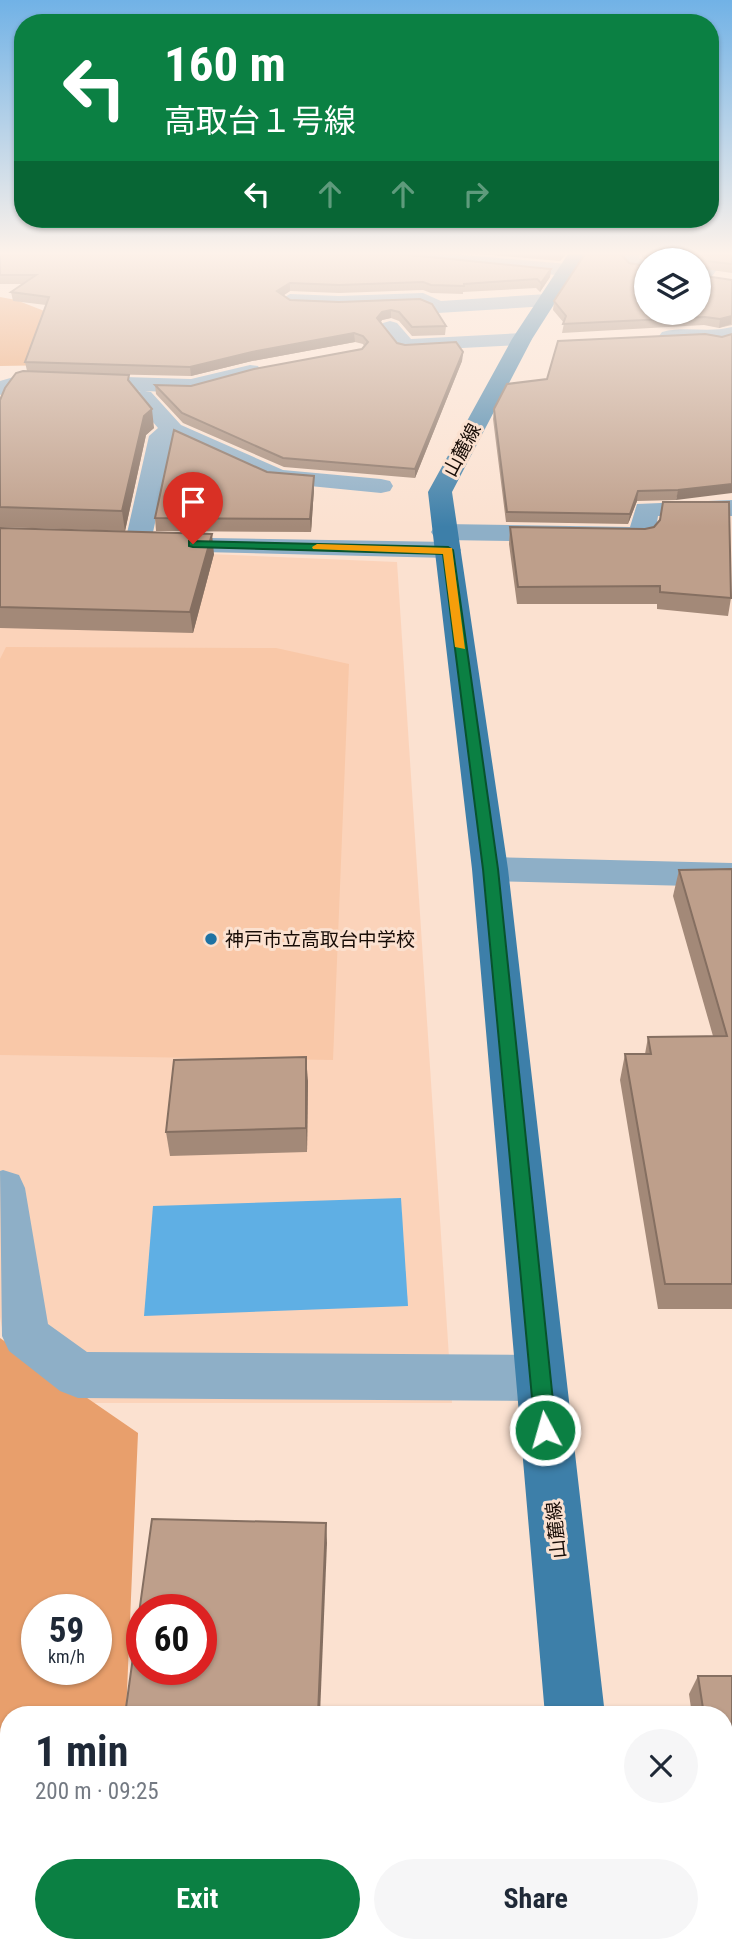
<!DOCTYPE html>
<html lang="en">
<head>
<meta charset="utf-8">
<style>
	body { margin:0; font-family:"Roboto Condensed","Noto Sans JP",sans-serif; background:#f6f6f7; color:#1f2937; height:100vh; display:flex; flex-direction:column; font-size:26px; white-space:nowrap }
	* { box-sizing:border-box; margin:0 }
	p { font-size:23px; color:#747a83 }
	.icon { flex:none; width:38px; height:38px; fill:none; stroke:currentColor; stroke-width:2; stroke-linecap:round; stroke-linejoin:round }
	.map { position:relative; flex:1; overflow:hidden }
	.panel { position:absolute; left:0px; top:1706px; width:733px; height:247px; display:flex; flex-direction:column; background:#fff; border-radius:28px 28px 0 0; box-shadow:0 2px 5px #0004 }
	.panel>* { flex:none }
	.hud { position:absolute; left:14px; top:14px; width:705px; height:214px; border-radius:28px; box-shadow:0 2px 5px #0004; background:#0b8043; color:#fff; overflow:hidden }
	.tools { position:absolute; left:634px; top:248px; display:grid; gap:14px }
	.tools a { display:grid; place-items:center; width:77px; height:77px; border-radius:50%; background:#fff; box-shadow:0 2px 5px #0004; font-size:35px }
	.speed { position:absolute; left:21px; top:1594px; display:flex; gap:14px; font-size:35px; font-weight:700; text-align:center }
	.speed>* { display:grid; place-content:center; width:91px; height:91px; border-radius:50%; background:#fff; box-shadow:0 2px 5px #0004; line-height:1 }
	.speed small { font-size:18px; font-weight:400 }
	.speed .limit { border:10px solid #d22; background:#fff; color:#111 }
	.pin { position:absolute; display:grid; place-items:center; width:60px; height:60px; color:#fff; margin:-72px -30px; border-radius:50% 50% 50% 0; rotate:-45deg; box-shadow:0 0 7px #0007 }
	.pin .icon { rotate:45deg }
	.me { position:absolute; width:77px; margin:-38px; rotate:354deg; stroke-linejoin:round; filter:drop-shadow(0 0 5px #0008) }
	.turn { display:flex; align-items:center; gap:24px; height:147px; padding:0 35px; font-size:32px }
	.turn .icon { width:91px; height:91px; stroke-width:2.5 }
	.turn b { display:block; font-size:49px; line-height:60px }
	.lanes { display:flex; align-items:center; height:66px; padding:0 35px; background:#0003; justify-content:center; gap:35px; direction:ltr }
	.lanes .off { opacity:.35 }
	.round { display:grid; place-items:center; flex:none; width:74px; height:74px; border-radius:37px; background:#f6f6f7 }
	.overview { display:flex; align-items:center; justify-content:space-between; height:119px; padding:0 35px }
	h1 { font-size:42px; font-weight:700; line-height:52px }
	.action { display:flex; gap:14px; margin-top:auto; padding:14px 35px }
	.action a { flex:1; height:80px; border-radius:42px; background:#0b8043; color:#fff; font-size:28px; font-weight:700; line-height:80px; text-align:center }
	.action a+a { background:#f6f6f7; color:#1f2937 }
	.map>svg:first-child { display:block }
</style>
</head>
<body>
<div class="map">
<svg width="732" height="1952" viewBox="0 0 732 1952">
	<rect width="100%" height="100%" fill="#fbe1d0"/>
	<polygon fill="#fbd3ba" points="0,545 397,562 452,1403 48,1403 8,1361 0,1317"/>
	<polygon fill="#f9c8a8" points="6,647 276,648 349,664 333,1060 0,1055 0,659"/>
	<g fill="#e89f6c" fill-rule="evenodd">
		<polygon points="0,297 16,300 96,331 118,364 0,366"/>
		<path d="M0,1338l138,95 -12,282h-117v229h220l-1,8h-228zM37,1610h59v60h-59z"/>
	</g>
	<polygon fill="#5fafe4" points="401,1198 408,1306 144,1316 153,1206"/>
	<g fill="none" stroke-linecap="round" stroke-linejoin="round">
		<g fill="#8eafc7" fill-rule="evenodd">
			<polygon points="387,254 452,254 567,264 576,270 567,276 396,259"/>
			<polygon points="622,254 640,254 639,258 646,262 646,273 629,269 621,259"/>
			<polygon points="711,254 729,254 709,280 698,281 698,269"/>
			<polygon points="423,293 441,301 547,294 557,300 547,306 438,313 420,305 339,308 290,306 280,300 290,294 339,296"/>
			<polygon points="390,321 397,323 411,339 522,333 529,335 532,339 529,343 522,345 405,351 398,349 380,327 383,323"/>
			<path d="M732,327v13c-9,3 -60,3 -70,0l-3,-4 3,-4c23,-6 47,1 70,-5z"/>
			<polygon points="250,365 258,366 261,371 258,376 191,393 145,391 151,392 181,425 283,470 381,479 390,481 393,486 390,491 381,493 269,482 173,439 152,537 448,542 457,544 461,550 457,556 448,558 160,551 149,546 138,550 129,548 125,542 149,436 158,428 132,397 135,392 141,391 26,387 0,395 0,381 24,374 191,379"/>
			<polygon points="732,500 732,516 658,516 655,535 651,541 642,543 444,540 435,538 431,532 435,526 444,524 630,527 637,504"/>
			<polygon points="490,857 732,863 732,887 490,881 477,877 472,869 477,861"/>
			<polygon points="3,1170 19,1175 25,1188 48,1324 87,1352 540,1355 558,1362 565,1378 558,1394 540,1401 78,1398 60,1391 9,1351 2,1336 0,1171"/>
		</g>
		<g fill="#3d7fa9" fill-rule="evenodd">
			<polygon points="568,254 586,254 532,339 452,492 508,869 605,1715 545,1715 472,869 428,492 512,339"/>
			<polygon points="566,1944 632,1944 633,1952 567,1952"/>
		</g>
	</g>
	<g fill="#a38978">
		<polygon points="0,254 551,269 550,277 540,292 536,288 463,292 463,294 431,293 423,290 339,293 290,291 284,295 290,300 339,302 420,299 446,326 445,335 412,336 399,321 391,318 382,320 381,322 397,343 405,345 463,352 462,361 415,478 284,467 183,423 156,394 155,385 191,386 362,349 364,346 363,344 355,342 252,361 191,376 99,374 130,382 154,428 146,435 125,531 0,527 0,400 27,371 25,362 46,305 13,301 11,292 24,284 0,284"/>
		<polygon points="480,254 566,254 560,261"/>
		<polygon points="642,254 732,254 732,273 698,268 698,261 647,261 642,257"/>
		<polygon points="732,280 732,325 719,328 704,325 562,333 564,323 553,310 554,301 646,313"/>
		<polygon points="722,337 676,500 637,501 628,524 506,522 493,419 494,409 547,379"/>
		<polygon points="267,472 314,476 314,489 311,532 156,531 155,518"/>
		<polygon points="510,527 731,598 728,616 657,609 657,604 517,604 509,544"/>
		<polygon points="0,528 214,554 193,633 0,628"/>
		<polygon points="732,869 732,1309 658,1309 620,1080 625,1054 645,1054 648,1037 713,1036 673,896 679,870"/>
		<polygon points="308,1081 307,1152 170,1156 166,1132"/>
		<polygon points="698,1676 732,1676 732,1952 731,1952 724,1912 724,1715 692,1715 689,1694"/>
	</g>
	<g fill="#856f61">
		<polygon points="561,254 566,254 560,261"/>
		<polygon points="551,269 550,277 540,292 541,283"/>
		<polygon points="290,283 290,291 278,299 277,291"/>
		<polygon points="391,310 391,318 382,320 377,327 377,318 382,312"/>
		<polygon points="732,316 731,324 719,328 720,319"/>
		<polygon points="354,333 355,342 252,361 191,376 190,367 252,352"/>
		<polygon points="463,352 462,361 415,478 415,469"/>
		<polygon points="152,409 154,428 146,435 125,531 122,511 144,416"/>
		<polygon points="314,476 314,489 311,532 310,519"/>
		<polygon points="732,484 732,493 676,500 678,490"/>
		<polygon points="638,491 637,501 628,524 630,514"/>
		<polygon points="212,534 214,554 193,633 190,612"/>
		<polygon points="306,1057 308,1081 307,1152 306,1128"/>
		<polygon points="326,1523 327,1543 320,1715 318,1715"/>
	</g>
	<g fill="#be9f8b" stroke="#856f61" stroke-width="2" fill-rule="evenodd">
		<polygon points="0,254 400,254 551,269 541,283 537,279 464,284 464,286 431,285 423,282 339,285 290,283 277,291 290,300 339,302 420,299 432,304 446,326 412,327 399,312 391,310 382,312 377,318 397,343 405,345 456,342 463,352 415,469 283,458 182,413 155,385 191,386 254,369 362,349 368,342 363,336 354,333 252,352 190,367 25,362 49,297 11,292 36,275 0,275"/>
		<polygon points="585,254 621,254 629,263 646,266 646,313 698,313 698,275 732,280 732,316 720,319 705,317 563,324 566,316 554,301"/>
		<polygon points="650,254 732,254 732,264 698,260 698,261 649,261"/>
		<polygon points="705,334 722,337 732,334 732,484 678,490 638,491 630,514 507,512 494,409 507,384 547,379 558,341"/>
		<polygon points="23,371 129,375 128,380 152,409 144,416 122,511 0,507 0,400 5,388 16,373"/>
		<polygon points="174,430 267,472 314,476 310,519 155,518"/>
		<polygon points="663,502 729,502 731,598 660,592 660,586 518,587 510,527 645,529 654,527 660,520"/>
		<polygon points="0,528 212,534 190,612 0,607"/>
		<polygon points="732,869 732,1284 665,1284 625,1054 651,1054 648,1037 727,1036 679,870"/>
		<polygon points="306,1057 306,1128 166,1132 174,1060"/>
		<path d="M152,1519l174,4 -8,192h-193zM142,1610h59v60h-59z"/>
		<polygon points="698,1676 732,1676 732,1879 724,1835 724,1715 704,1715"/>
		<polygon points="153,1944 425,1944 425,1952 152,1952"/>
	</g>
	<linearGradient id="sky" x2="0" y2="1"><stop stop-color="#71b2e6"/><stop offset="0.48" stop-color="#fdf2ea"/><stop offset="1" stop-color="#fdf2ea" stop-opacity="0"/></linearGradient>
	<rect width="732" height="527" fill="url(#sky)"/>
	<polygon fill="#0b8043" stroke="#07532c" stroke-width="2" points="189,541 448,547 453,550 498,869 556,1430 553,1437 545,1440 538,1437 535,1430 483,869 443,554 193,547 189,546"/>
	<polygon fill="#f59e0b" points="317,544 452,548 465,649 455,647 443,554 313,549 312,547"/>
	<circle fill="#1e72a3" stroke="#fbe1d0" stroke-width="2.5" cx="211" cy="939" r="7"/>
	<g text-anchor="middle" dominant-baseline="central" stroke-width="6" stroke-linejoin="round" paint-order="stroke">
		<g font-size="19" fill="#170c06" stroke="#fbe1d0">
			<text transform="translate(462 450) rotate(-62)">山麓線</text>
			<text transform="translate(556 1530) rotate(-96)">山麓線</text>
		</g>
		<g font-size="19" fill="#170c06" stroke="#fbe1d0" text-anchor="start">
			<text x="225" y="939">神戸市立高取台中学校</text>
		</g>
	</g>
</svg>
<div class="tools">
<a><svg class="icon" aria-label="layers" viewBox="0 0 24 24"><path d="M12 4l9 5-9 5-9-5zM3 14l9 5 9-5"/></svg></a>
</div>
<div class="speed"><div>59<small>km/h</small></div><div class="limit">60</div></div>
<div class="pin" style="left:193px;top:544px;background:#d93025"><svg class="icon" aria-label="arrive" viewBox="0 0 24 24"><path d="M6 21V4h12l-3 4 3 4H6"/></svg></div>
<svg class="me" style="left:545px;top:1430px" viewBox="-20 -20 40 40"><circle r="17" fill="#0b8043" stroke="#fff" stroke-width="3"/><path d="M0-11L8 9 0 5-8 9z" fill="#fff"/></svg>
<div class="hud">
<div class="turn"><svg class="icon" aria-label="left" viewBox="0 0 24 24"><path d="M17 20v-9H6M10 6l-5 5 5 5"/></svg><div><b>160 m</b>高取台１号線</div></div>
<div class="lanes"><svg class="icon" aria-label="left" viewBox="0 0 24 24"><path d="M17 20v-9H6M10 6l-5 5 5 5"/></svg><svg class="icon off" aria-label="ahead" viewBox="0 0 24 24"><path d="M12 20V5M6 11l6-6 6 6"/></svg><svg class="icon off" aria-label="ahead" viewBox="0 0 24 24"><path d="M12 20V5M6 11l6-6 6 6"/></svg><svg class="icon off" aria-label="right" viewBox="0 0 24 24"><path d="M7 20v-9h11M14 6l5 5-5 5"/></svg></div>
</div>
<section class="panel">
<div class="overview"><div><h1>1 min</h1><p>200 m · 09:25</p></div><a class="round"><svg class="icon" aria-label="close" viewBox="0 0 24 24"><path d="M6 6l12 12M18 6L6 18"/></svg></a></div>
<div class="action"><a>Exit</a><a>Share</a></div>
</section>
</div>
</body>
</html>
